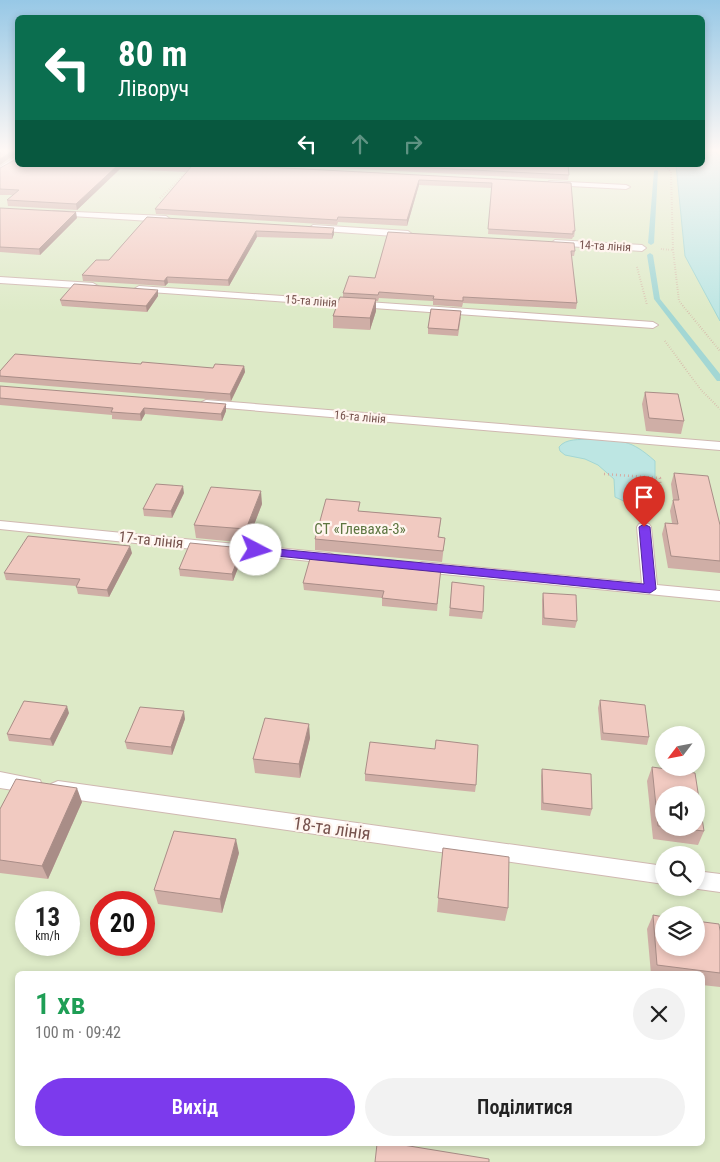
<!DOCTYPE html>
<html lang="uk">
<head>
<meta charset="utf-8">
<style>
	body { margin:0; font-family:"Roboto Condensed",sans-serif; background:#f2f2f2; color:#222; height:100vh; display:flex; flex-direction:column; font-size:19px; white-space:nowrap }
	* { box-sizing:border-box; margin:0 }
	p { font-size:16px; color:#767676 }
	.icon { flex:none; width:28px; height:28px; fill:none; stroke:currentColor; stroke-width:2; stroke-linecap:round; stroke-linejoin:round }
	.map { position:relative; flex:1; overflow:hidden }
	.details { position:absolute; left:15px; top:971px; width:690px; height:175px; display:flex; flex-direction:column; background:#fff; border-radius:8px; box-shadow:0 2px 8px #0003 }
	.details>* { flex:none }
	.hud { position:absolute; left:15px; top:15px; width:690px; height:152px; border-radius:8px; box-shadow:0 2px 8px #0003; background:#0b6e4f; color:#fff; overflow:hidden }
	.needle { width:32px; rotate:238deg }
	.controls { position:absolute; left:655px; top:726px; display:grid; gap:10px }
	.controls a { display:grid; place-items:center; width:50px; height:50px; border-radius:50%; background:#fff; box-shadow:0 2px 8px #0003; font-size:25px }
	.speed { position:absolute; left:15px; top:891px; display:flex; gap:10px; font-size:25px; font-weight:700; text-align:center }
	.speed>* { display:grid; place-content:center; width:65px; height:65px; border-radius:50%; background:#fff; box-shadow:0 2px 8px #0003; line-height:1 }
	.speed small { font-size:12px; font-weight:400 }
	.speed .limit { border:8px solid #d22; background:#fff; color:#111 }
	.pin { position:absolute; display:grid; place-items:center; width:42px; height:42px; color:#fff; margin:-51px -21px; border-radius:50% 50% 50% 0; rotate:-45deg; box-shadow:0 0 5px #0007 }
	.pin .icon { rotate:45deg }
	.me { position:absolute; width:55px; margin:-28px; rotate:95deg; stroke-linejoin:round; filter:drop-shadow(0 0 4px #0008) }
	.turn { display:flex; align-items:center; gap:18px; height:105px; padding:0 20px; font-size:22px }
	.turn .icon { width:65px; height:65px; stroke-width:2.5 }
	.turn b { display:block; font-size:35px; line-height:42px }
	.lanes { display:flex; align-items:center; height:48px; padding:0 20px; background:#0003; justify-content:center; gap:25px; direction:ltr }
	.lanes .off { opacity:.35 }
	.round { display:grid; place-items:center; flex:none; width:52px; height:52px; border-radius:26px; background:#f2f2f2 }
	.overview { display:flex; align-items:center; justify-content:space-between; height:85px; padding:0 20px }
	h1 { font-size:30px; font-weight:600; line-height:38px; color:#1e9e55 }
	.action { display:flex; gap:10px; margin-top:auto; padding:10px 20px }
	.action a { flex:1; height:58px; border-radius:30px; background:#7c3aed; color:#fff; font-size:20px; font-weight:600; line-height:58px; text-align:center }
	.action a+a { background:#f2f2f2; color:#222 }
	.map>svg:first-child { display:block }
</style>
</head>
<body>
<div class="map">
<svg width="720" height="1162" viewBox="0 0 720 1162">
	<rect width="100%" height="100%" fill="#fcf0e9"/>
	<path fill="#ddeac7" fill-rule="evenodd" d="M0,150h17l1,15h684l1,-15h17v1012h-720zM664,735h32v33h-32zM664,795h32v33h-32zM664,855h32v33h-32zM26,902h43v43h-43zM101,902h43v43h-43zM664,915h32v33h-32zM18,974h684v170h-684z"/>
	<g fill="#bde6e3" stroke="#a3d7d4">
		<polygon points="703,150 712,150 720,156 720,321 685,256 676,165 702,165"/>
		<path d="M590,439c33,2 40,0 65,22v29l4,6 -7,10 -11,3 -26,-12 -1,-18 -16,-14 -13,-6 -20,-4 -5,-4 -1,-4c7,-9 21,-7 31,-8z"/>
	</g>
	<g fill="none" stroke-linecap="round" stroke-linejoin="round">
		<g fill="#a3d7d4" fill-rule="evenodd">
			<polygon points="668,165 674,165 665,168 665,166"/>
			<polygon points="656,170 658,171 654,243 651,245 648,243 654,171"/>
			<polygon points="650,253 653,255 660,299 720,374 720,381 717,381 654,299 647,255"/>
		</g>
		<g stroke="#d0b8b1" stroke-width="2">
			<g id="lane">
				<polygon points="18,155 18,161 0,172 0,167"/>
				<polygon points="549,181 626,185 630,187 626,189 552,185 548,183"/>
				<polygon points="53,211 166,216 170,219 166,222 56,215 53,215"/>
				<polygon points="313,225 408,231 412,234 408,237 310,230 309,228"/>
				<polygon points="555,240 642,245 646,248 642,251 552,245 551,243"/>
				<polygon points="0,277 93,283 98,286 93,289 0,283"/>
				<polygon points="139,286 653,322 658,325 653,328 136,291 134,289"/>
				<polygon points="206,400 720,442 720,450 202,406 200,404 202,402"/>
				<polygon points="0,521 329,553 334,555 336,558 334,561 329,563 0,529"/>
				<polygon points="644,523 649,524 651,527 657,585 720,591 720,601 422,572 417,570 415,567 417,564 422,562 642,583 637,527 639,524"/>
				<polygon points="0,772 40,780 42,785 40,790 33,793 0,788"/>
				<polygon points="58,781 664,866 664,884 58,797 51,794 49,789 51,784"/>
				<polygon points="696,871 720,874 720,892 691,888 696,888"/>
			</g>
		</g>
		<g stroke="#d6aca3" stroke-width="2" stroke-dasharray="0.5 2" stroke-linecap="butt">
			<polyline points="664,165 671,172 673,250 679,301 720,351"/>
			<polyline points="160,198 194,165"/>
			<polyline points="661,249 673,250"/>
			<polyline points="637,267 647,305"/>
			<polyline points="665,341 701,390 720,409"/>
		</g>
		<polyline stroke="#d6aca3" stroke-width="2.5" stroke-dasharray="1 3" stroke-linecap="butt" points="604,474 660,478 661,498 655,509"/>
		<use href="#lane" fill="#fff" fill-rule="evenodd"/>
	</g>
	<g fill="#cfaea6" fill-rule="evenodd">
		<polygon points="18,165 228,165 571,183 575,231 574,237 573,237 572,239 488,234 492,188 419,185 407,226 338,222 337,225 156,214 155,209 187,172 120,169 77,210 8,206 7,200 13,195 0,195 0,168"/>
		<polygon points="286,165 568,165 569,175 568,180"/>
		<polygon points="0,208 77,218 40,255 0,252"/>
		<polygon points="147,217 334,234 332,239 257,237 229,286 168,283 165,286 83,281 82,275 109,260"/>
		<polygon points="388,232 575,251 574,256 571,256 577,303 576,309 463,303 462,307 433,305 433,301 379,298 378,301 376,301 376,311 370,330 333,328 333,316 343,297 343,293 375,278"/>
		<polygon points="158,296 147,312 62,306 60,300"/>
		<polygon points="461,317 458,336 428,334 428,328"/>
		<polygon points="141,364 213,368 244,366 245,372 231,401 0,382 0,371"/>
		<polygon points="0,386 226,411 222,421 145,414 141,421 112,419 112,415 0,405"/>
		<polygon points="645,392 684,421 681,434 646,431 642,404"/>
		<polygon points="674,473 720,525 720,573 668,568 662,534 665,523 672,523 670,511 673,500 671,484"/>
		<polygon points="184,493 172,518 144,516 143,509"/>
		<polygon points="262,504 247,543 196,538 194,525"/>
		<polygon points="360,511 441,518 439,537 445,538 442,562 315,550 315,539"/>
		<polygon points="132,553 109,597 78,594 76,586 6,580 4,573"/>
		<polygon points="243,555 233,581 180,576 179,569"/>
		<polygon points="441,568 437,611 382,606 382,598 304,590 303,583"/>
		<polygon points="452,582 483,612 482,619 449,616"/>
		<polygon points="543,593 577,621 575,628 542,625 542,600"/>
		<polygon points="600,700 649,737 647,745 601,740 598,708"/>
		<polygon points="69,713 53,746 9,741 7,734"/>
		<polygon points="185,719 172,755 127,749 125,742"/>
		<polygon points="310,738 300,778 255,773 253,759"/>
		<polygon points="435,749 476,785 475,792 365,781 365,774"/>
		<path d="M652,767l52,64 -6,14 -45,-6 -6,-58zM664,795l32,33h-32z"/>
		<polygon points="542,769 592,809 590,816 541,810 541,776"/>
		<polygon points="82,802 48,879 0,873 0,809"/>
		<polygon points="443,848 508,908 505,921 437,912"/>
		<polygon points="239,853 222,913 158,904 154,890"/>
		<polygon points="653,915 720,931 720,987 702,985 702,974 651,974 647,929"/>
	</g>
	<g fill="#a98d87">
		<polygon points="14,150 16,150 17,153 0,165 0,159"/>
		<polygon points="118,165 120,165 120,169 77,210 76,204"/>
		<polygon points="419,180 419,185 407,226 407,220"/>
		<polygon points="76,212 77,218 40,255 39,249"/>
		<polygon points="334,228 334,234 332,239 332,234"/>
		<polygon points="256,231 257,237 229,286 228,280"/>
		<polygon points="167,277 168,283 165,286 164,281"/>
		<polygon points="158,290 158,296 147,312 146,306"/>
		<polygon points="376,299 376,311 370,330 370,318"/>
		<polygon points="244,366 245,372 231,401 230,394"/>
		<polygon points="226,404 226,411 222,421 221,414"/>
		<polygon points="144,408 145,414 141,421 140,414"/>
		<polygon points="183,486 184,493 172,518 171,511"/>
		<polygon points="261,491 262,504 247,543 246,529"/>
		<polygon points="130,546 132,553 109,597 107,590"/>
		<polygon points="242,548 243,555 233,581 232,574"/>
		<polygon points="67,706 69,713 53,746 50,739"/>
		<polygon points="184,711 185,719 172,755 171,747"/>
		<polygon points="309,724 310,738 300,778 299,764"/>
		<polygon points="77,788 82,802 48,879 42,866"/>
		<polygon points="236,839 239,853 222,913 220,899"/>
	</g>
	<g fill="#f1cac1" stroke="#a98d87">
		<polygon points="0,150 14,150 0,159"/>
		<polygon points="18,158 18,165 118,165 76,204 7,200 19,190 0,189 0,168"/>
		<polygon points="148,165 228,165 571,183 575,231 573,231 573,234 488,229 492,183 419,180 407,220 338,217 337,220 155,209 191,167"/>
		<polygon points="378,165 568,165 569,175"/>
		<polygon points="0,208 76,212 39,249 0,247"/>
		<polygon points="147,217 334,228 332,234 256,231 228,280 167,277 164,281 82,275 96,260 109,260"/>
		<polygon points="388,232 574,243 575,251 571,251 577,303 463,297 463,301 433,299 434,296 379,292 378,295 343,293 349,276 375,278"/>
		<polygon points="74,284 158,290 146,306 60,300"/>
		<polygon points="340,297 376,299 370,318 333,316"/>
		<polygon points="431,309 461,311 458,330 428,328"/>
		<polygon points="15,354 141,364 142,362 213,368 215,364 244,366 230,394 0,376 0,371"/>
		<polygon points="0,386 226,404 221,414 144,408 140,414 111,412 113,408 0,398"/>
		<polygon points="645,392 678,394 684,421 649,418"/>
		<polygon points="674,473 708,476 720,525 720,561 671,556 665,523 678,524 673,500 679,500"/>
		<polygon points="156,484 183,486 171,511 143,509"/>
		<polygon points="211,487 261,491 246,529 194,525"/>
		<polygon points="326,499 360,502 358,511 441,518 438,537 445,538 443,551 315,539"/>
		<polygon points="28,536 130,546 107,590 76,587 80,579 4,573"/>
		<polygon points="190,543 242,548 232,574 179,569"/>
		<polygon points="311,555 441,568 437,604 382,598 384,591 303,583"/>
		<polygon points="452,582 484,586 483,612 450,608"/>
		<polygon points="543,593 576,595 577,621 544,618"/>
		<polygon points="600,700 645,705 649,737 603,733"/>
		<polygon points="24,701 67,706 50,739 7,734"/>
		<polygon points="140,707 184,711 171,747 125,742"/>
		<polygon points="265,718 309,724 299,764 253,759"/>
		<polygon points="436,740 478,745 476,785 365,774 370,742 435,749"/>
		<polygon points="652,767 695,773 704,831 674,828 696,828 696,795 664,795 664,826 658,826"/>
		<polygon points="542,769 591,774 592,809 543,803"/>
		<polygon points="16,779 77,788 42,866 0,860 0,809"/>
		<polygon points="174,831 236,839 220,899 154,890"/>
		<polygon points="443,848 509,857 508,908 438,898"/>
		<polygon points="653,915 664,917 664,948 696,948 696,921 719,924 720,931 720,973 657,965"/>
		<polygon points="377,1144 397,1144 489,1159 489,1162 375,1162"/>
	</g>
	<linearGradient id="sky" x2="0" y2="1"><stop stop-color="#97c8e6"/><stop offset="0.48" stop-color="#fef8f5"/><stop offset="1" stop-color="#fef8f5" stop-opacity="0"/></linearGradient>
	<rect width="720" height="313" fill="url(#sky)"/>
	<polygon fill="#7c3aed" stroke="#51269a" points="644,524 650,527 656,589 650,593 256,554 251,550 256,547 644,584 639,527"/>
	<g text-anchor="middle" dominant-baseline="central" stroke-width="4.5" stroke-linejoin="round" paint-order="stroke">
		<g font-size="12" fill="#76524d" stroke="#fff5ef">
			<text transform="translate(605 246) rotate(3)">14-та лінія</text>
			<text transform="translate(311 301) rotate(4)">15-та лінія</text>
			<text transform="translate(360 417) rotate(5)">16-та лінія</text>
		</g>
		<g font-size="15" fill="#5d7641" stroke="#fff5ef">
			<text x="360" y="529">СТ «Глеваха-3»</text>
		</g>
		<g font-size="15" fill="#76524d" stroke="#fff5ef">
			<text transform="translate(151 540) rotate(6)">17-та лінія</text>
		</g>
		<g font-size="18" fill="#76524d" stroke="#fff5ef">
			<text transform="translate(332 828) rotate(8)">18-та лінія</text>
		</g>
	</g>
</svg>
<div class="controls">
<a><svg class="needle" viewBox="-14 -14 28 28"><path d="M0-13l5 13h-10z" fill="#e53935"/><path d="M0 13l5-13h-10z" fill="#767676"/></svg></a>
<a><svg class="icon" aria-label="sound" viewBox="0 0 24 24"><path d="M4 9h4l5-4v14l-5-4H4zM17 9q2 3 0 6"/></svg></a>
<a><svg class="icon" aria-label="search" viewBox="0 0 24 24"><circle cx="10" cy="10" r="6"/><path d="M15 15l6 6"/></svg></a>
<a><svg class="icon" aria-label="layers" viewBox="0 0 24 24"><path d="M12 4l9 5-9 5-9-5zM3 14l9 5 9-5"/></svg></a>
</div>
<div class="speed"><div>13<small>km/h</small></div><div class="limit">20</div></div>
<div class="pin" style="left:644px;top:527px;background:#d93025"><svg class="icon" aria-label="arrive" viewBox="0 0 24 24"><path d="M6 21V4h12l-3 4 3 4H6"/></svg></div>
<svg class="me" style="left:256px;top:550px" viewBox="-20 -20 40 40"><circle r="19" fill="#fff"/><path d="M0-13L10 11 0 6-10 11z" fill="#7c3aed"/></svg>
<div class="hud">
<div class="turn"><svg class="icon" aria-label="left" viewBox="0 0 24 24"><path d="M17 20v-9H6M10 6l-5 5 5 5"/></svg><div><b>80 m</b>Ліворуч</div></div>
<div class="lanes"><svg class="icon" aria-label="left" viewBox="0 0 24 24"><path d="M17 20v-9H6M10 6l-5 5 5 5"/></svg><svg class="icon off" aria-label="ahead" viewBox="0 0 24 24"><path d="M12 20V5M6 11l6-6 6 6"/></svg><svg class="icon off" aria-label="right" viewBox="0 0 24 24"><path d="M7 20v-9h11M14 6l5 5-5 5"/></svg></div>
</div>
<section class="details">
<div class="overview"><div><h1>1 хв</h1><p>100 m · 09:42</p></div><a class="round"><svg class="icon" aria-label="close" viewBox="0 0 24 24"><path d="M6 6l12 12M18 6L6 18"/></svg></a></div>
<div class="action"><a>Вихід</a><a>Поділитися</a></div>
</section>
</div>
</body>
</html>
